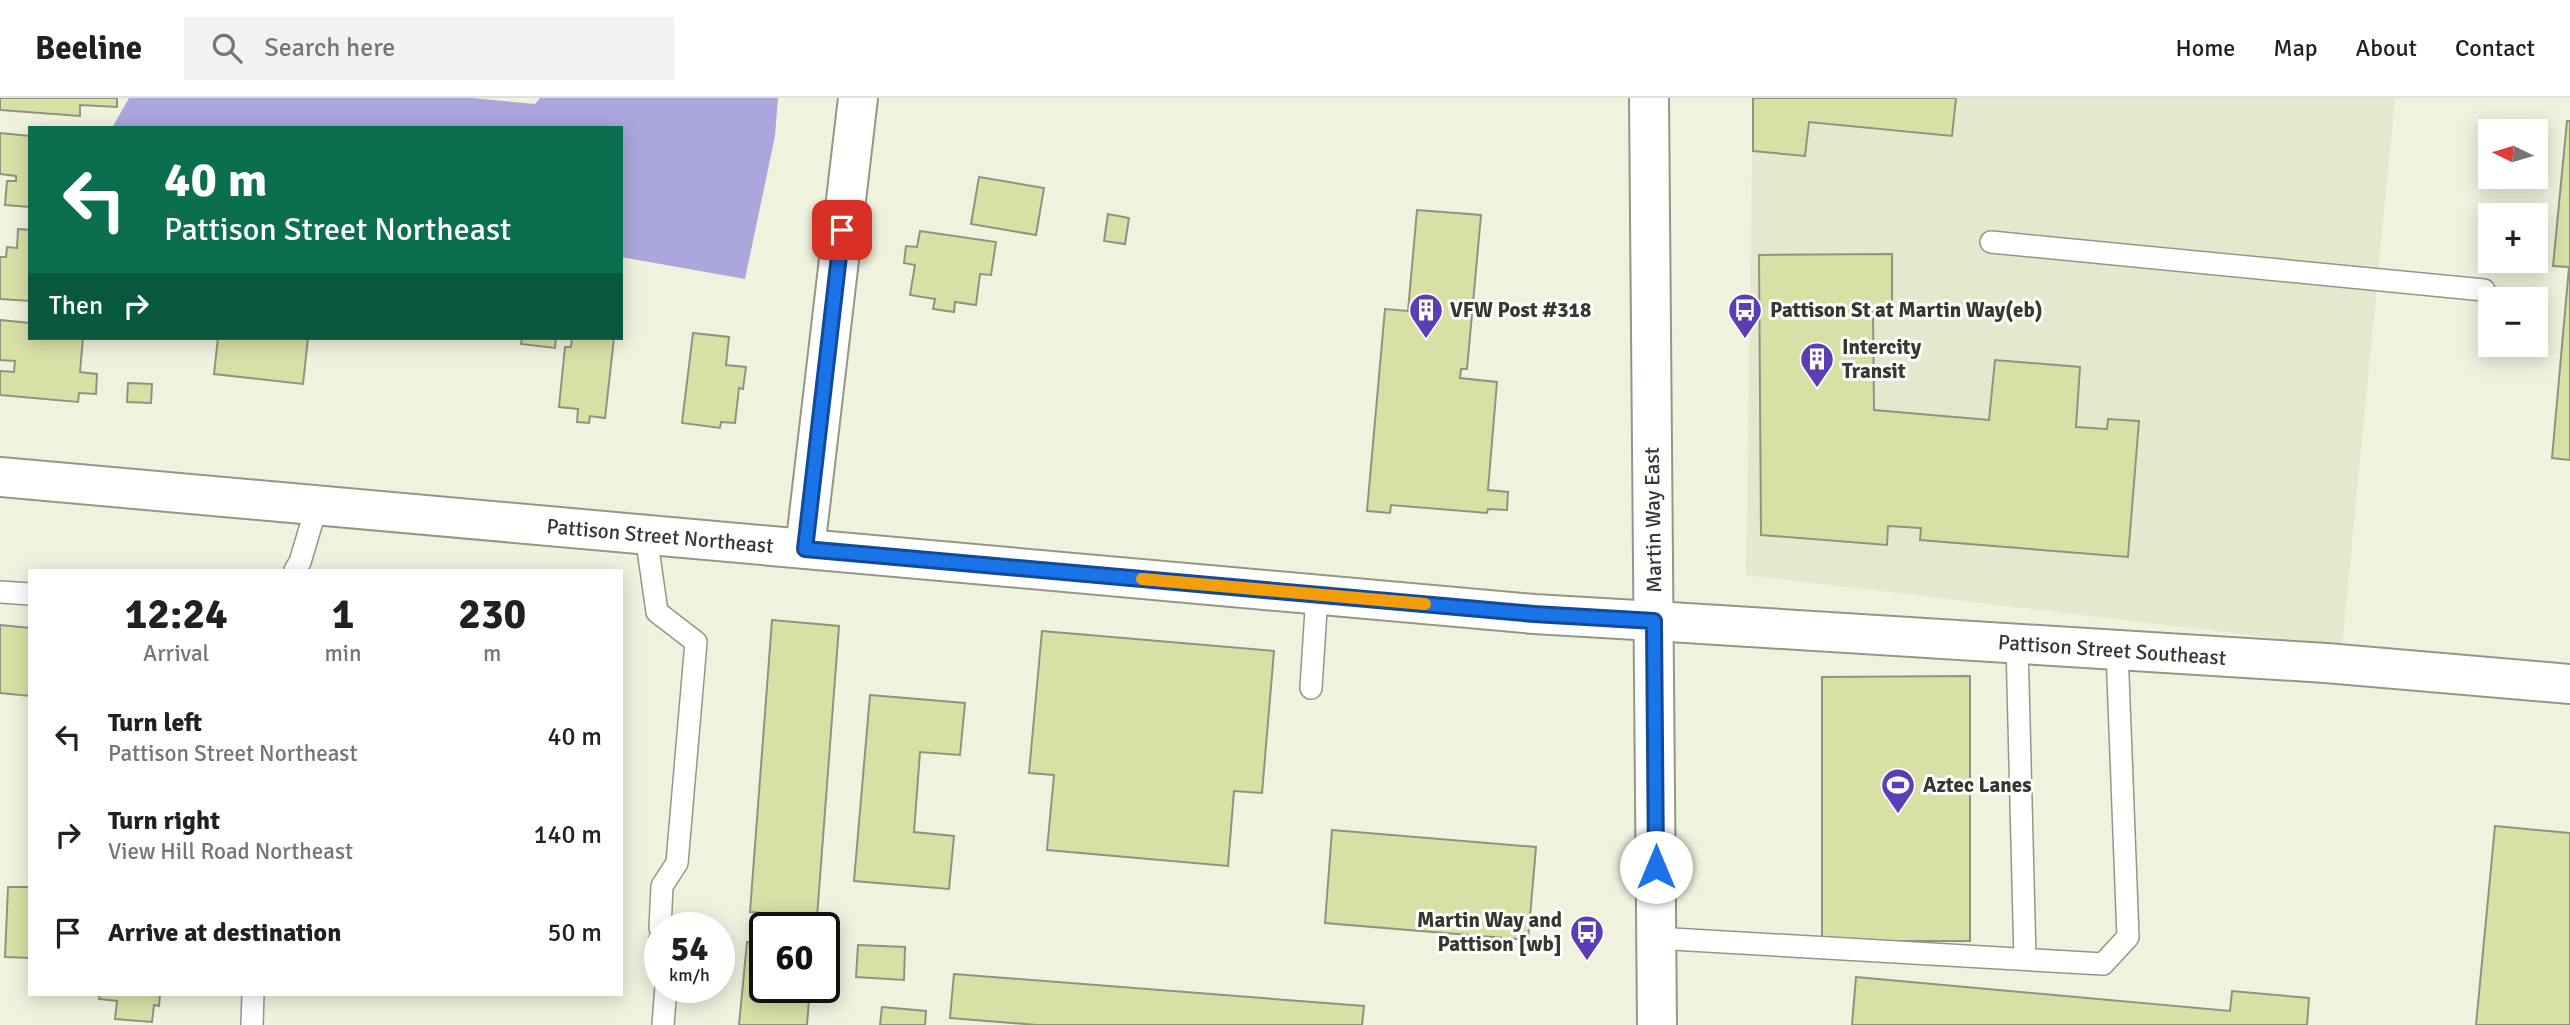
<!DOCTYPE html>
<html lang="en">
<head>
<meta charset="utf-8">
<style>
	body { margin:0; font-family:Signika,sans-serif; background:#f2f2f2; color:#202124; height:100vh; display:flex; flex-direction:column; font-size:26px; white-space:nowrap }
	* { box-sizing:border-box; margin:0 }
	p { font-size:23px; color:#757577 }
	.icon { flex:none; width:38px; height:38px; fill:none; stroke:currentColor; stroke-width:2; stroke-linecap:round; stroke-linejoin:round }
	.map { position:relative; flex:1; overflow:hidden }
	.drawer { position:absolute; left:28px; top:471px; width:595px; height:427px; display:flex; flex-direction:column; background:#fff; border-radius:0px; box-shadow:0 4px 18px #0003 }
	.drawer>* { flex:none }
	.banner { position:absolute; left:28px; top:28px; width:595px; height:214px; border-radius:0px; box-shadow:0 4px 18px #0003; background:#0b6e4f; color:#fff; overflow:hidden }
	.needle { width:46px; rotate:275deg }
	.buttons { position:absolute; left:2478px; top:21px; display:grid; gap:14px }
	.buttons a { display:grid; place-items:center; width:70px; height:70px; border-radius:0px; background:#fff; box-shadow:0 4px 18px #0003; font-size:35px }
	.speed { position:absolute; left:644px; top:814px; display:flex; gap:14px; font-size:35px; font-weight:700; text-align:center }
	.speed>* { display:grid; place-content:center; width:91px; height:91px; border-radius:50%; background:#fff; box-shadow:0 4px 18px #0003; line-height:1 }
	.speed small { font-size:18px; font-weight:400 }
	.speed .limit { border:4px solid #111; border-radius:10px; background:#fff; color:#111 }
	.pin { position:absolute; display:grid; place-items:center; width:60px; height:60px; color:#fff; margin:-30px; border-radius:14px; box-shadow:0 4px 10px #0006 }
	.me { position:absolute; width:77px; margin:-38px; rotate:0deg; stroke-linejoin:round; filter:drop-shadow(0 0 5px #0008) }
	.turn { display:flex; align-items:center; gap:24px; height:147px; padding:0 21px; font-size:32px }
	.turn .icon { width:91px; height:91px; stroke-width:2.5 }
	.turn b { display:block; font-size:49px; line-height:60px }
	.then { display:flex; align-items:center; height:66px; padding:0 21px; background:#0003; gap:14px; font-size:26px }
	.eta { display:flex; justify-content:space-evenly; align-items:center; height:119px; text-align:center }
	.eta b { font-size:42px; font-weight:700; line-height:49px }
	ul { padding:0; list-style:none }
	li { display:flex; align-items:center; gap:21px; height:98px; padding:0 21px }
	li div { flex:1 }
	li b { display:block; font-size:26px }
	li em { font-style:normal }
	header { display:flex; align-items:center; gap:42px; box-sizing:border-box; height:98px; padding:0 35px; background:#fff; border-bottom:2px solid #e0e0e0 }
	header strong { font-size:33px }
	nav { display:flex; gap:38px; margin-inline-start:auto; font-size:24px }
	.search { width:490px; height:63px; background:#f2f2f2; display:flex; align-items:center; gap:18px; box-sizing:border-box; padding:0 24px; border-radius:0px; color:#757577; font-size:26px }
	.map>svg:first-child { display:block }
</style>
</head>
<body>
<header>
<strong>Beeline</strong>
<div class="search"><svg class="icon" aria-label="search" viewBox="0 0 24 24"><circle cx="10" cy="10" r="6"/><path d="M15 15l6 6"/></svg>Search here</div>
<nav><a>Home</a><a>Map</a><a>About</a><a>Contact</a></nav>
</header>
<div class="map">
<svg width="2570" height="927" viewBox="0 0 2570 927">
	<rect width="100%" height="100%" fill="#eff2dd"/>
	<polygon fill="#e4e8cc" points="1753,0 2395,0 2342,548 1746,477"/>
	<polygon fill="#aba6dc" points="129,0 472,0 535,6 540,0 778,0 775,38 745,181 621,159 621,30 112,30"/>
	<g fill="#d9e0a6" stroke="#919380" stroke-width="2">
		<polygon points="0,0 117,0 117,9 80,7 80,18 0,12"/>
		<polygon points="1753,0 1956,0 1952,38 1809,24 1805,58 1753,53"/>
		<polygon points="2567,23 2570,23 2570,362 2552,360 2569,169 2553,168"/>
		<polygon points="0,35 30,38 30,109 5,107 7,83 16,83 16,78 0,76"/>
		<polygon points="979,79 1044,90 1036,137 971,126"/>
		<polygon points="1417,112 1481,117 1467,271 1461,271 1460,280 1497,284 1488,392 1508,394 1507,412 1488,411 1487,415 1391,407 1390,415 1367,413 1385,211 1408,213"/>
		<polygon points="1108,116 1129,120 1125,146 1104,143"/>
		<polygon points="18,131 30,132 30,203 0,201 0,159 6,159 7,149 17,150"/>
		<polygon points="920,133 996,144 991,177 980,176 976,207 955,204 954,214 933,211 935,201 910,197 915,167 904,165 906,148 917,149"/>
		<polygon points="1892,156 1892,214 1873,214 1874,312 1989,322 1995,262 2080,269 2076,329 2107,331 2108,321 2139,323 2128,459 1920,442 1921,430 1888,428 1887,447 1761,437 1759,157"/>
		<polygon points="0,222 30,225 30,240 83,240 80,274 97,276 96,296 79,295 78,304 0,297 0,273 14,274 15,263 0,262"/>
		<polygon points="693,235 729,239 726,267 746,269 743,291 739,290 735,325 721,324 720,330 682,325"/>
		<polygon points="218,240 308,240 303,286 214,276"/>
		<polygon points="522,240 556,240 555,250 521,246"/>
		<polygon points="572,240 614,240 605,320 590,318 589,325 577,324 578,311 559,309 565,249 571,249"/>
		<polygon points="128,285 152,286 151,305 127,304"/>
		<polygon points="772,522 839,528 817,819 750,814"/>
		<polygon points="0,527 30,530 30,598 0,595"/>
		<polygon points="1042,533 1274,553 1262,695 1234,693 1228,768 1047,752 1054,677 1029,675"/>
		<polygon points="1970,578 1970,843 1822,843 1822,579"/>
		<polygon points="870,597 965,605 960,657 920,654 914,734 954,738 949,791 854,783"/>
		<polygon points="2495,728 2570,735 2570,927 2476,927"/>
		<polygon points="1332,732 1536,749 1528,842 1325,825"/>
		<polygon points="8,789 30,789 30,860 5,859"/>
		<polygon points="747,844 765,846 765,889 810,889 807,927 739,927"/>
		<polygon points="858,847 905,849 904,882 856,879"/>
		<polygon points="954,876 1364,908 1362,927 1037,927 950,920"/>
		<polygon points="1856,879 2230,913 2232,893 2309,900 2307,927 1852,927"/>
		<polygon points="100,896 160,896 159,908 154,907 152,924 115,921 117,903 99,901"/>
		<polygon points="882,909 926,913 925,927 880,927"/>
	</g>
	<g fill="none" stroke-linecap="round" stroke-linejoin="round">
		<g stroke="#959784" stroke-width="24">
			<g id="service">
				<polyline points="1991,144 2484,192"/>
				<polyline points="646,437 657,514 696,544 677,765 662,788 660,830"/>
				<polyline points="295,472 300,464 317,407"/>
				<polyline points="0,494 30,496"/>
				<polyline points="2017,546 2025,861"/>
				<polyline points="1311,590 1317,496"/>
				<polyline points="1655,840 2103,866 2128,839 2117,552"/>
				<polyline points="660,841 660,863"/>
				<polyline points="252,927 253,896"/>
				<polyline points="663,927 666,889"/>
			</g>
		</g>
		<g stroke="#959784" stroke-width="42">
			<g id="minor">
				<polyline points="0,379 1534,516 1654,523"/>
				<polyline points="805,451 858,0"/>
			</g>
		</g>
		<g stroke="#959784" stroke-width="42">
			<polyline id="tertiary" points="1654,523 2326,565 2570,586"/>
		</g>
		<g stroke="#959784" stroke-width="42">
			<polyline id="primary" points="1649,0 1657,927"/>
		</g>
		<use href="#service" stroke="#fff" stroke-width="21"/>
		<use href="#minor" stroke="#fff" stroke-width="38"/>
		<use href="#tertiary" stroke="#fff" stroke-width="38"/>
		<use href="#primary" stroke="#fff" stroke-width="38"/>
	</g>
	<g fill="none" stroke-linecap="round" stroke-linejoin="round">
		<g stroke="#114b97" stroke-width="18">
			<polyline id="route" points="842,132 805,451 1534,516 1654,523 1656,769"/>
		</g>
		<use href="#route" stroke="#1a73e8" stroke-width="12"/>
		<polyline stroke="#f59e0b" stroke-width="12" points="1142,481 1425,506"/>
	</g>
	<defs>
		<g id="building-pin" transform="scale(1.75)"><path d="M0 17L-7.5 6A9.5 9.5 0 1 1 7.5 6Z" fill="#5c3db5" stroke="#fff"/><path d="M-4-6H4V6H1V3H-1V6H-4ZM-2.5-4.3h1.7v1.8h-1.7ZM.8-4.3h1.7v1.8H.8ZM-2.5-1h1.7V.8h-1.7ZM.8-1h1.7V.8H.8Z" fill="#fff"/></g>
		<g id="bus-pin" transform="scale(1.75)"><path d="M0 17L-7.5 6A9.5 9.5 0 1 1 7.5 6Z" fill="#5c3db5" stroke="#fff"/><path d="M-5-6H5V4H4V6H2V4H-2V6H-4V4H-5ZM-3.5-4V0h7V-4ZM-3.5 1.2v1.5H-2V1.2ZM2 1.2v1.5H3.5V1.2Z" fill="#fff"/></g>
		<g id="stadium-pin" transform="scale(1.75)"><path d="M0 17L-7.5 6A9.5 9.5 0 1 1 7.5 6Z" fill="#5c3db5" stroke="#fff"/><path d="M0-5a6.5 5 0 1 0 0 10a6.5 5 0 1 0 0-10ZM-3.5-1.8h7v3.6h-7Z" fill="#fff"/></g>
	</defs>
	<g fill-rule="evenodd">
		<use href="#building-pin" x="1426" y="212"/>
		<use href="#bus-pin" x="1745" y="212"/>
		<use href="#building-pin" x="1817" y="261"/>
		<use href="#stadium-pin" x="1898" y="687"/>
		<use href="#bus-pin" x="1587" y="834"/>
	</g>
	<g text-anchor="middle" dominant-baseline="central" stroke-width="6" stroke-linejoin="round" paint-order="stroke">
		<g font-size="21" font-weight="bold" fill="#36372f" stroke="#fff" text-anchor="start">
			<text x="1450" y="212">VFW Post #318</text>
			<text x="1770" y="212">Pattison St at Martin Way(eb)</text>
			<text x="1842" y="249">Intercity<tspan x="1842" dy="24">Transit</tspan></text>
			<text x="1923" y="687">Aztec Lanes</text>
			<text x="1562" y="822" text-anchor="end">Martin Way and<tspan x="1562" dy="24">Pattison [wb]</tspan></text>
		</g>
		<g font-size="21" fill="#36372f" stroke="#fff">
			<text transform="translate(1653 422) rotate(-91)">Martin Way East</text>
			<text transform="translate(660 438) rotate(5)">Pattison Street Northeast</text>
			<text transform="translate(2112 552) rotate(4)">Pattison Street Southeast</text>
		</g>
	</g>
</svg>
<div class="buttons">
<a><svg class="needle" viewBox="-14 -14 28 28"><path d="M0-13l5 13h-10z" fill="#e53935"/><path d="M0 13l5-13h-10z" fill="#757577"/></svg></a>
<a>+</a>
<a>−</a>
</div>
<div class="speed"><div>54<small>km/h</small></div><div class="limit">60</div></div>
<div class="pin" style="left:842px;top:132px;background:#d93025"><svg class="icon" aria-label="arrive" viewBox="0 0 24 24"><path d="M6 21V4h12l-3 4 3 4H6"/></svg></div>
<svg class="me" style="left:1656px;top:769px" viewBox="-20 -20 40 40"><circle r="19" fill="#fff"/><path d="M0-13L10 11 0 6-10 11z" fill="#1a73e8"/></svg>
<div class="banner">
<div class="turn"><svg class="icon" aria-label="left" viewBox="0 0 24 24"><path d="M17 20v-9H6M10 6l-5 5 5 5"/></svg><div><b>40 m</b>Pattison Street Northeast</div></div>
<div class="then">Then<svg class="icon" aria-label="right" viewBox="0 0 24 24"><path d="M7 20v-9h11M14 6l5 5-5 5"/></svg></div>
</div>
<section class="drawer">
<div class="eta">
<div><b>12:24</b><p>Arrival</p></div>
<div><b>1</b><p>min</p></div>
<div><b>230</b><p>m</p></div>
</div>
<ul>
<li><svg class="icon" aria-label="left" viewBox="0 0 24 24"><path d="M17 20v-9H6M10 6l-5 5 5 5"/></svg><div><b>Turn left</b><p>Pattison Street Northeast</p></div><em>40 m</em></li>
<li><svg class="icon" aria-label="right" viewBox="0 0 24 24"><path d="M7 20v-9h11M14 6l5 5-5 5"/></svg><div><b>Turn right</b><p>View Hill Road Northeast</p></div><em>140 m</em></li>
<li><svg class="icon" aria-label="arrive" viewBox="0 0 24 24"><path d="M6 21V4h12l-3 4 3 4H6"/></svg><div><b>Arrive at destination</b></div><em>50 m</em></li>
</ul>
</section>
</div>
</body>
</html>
